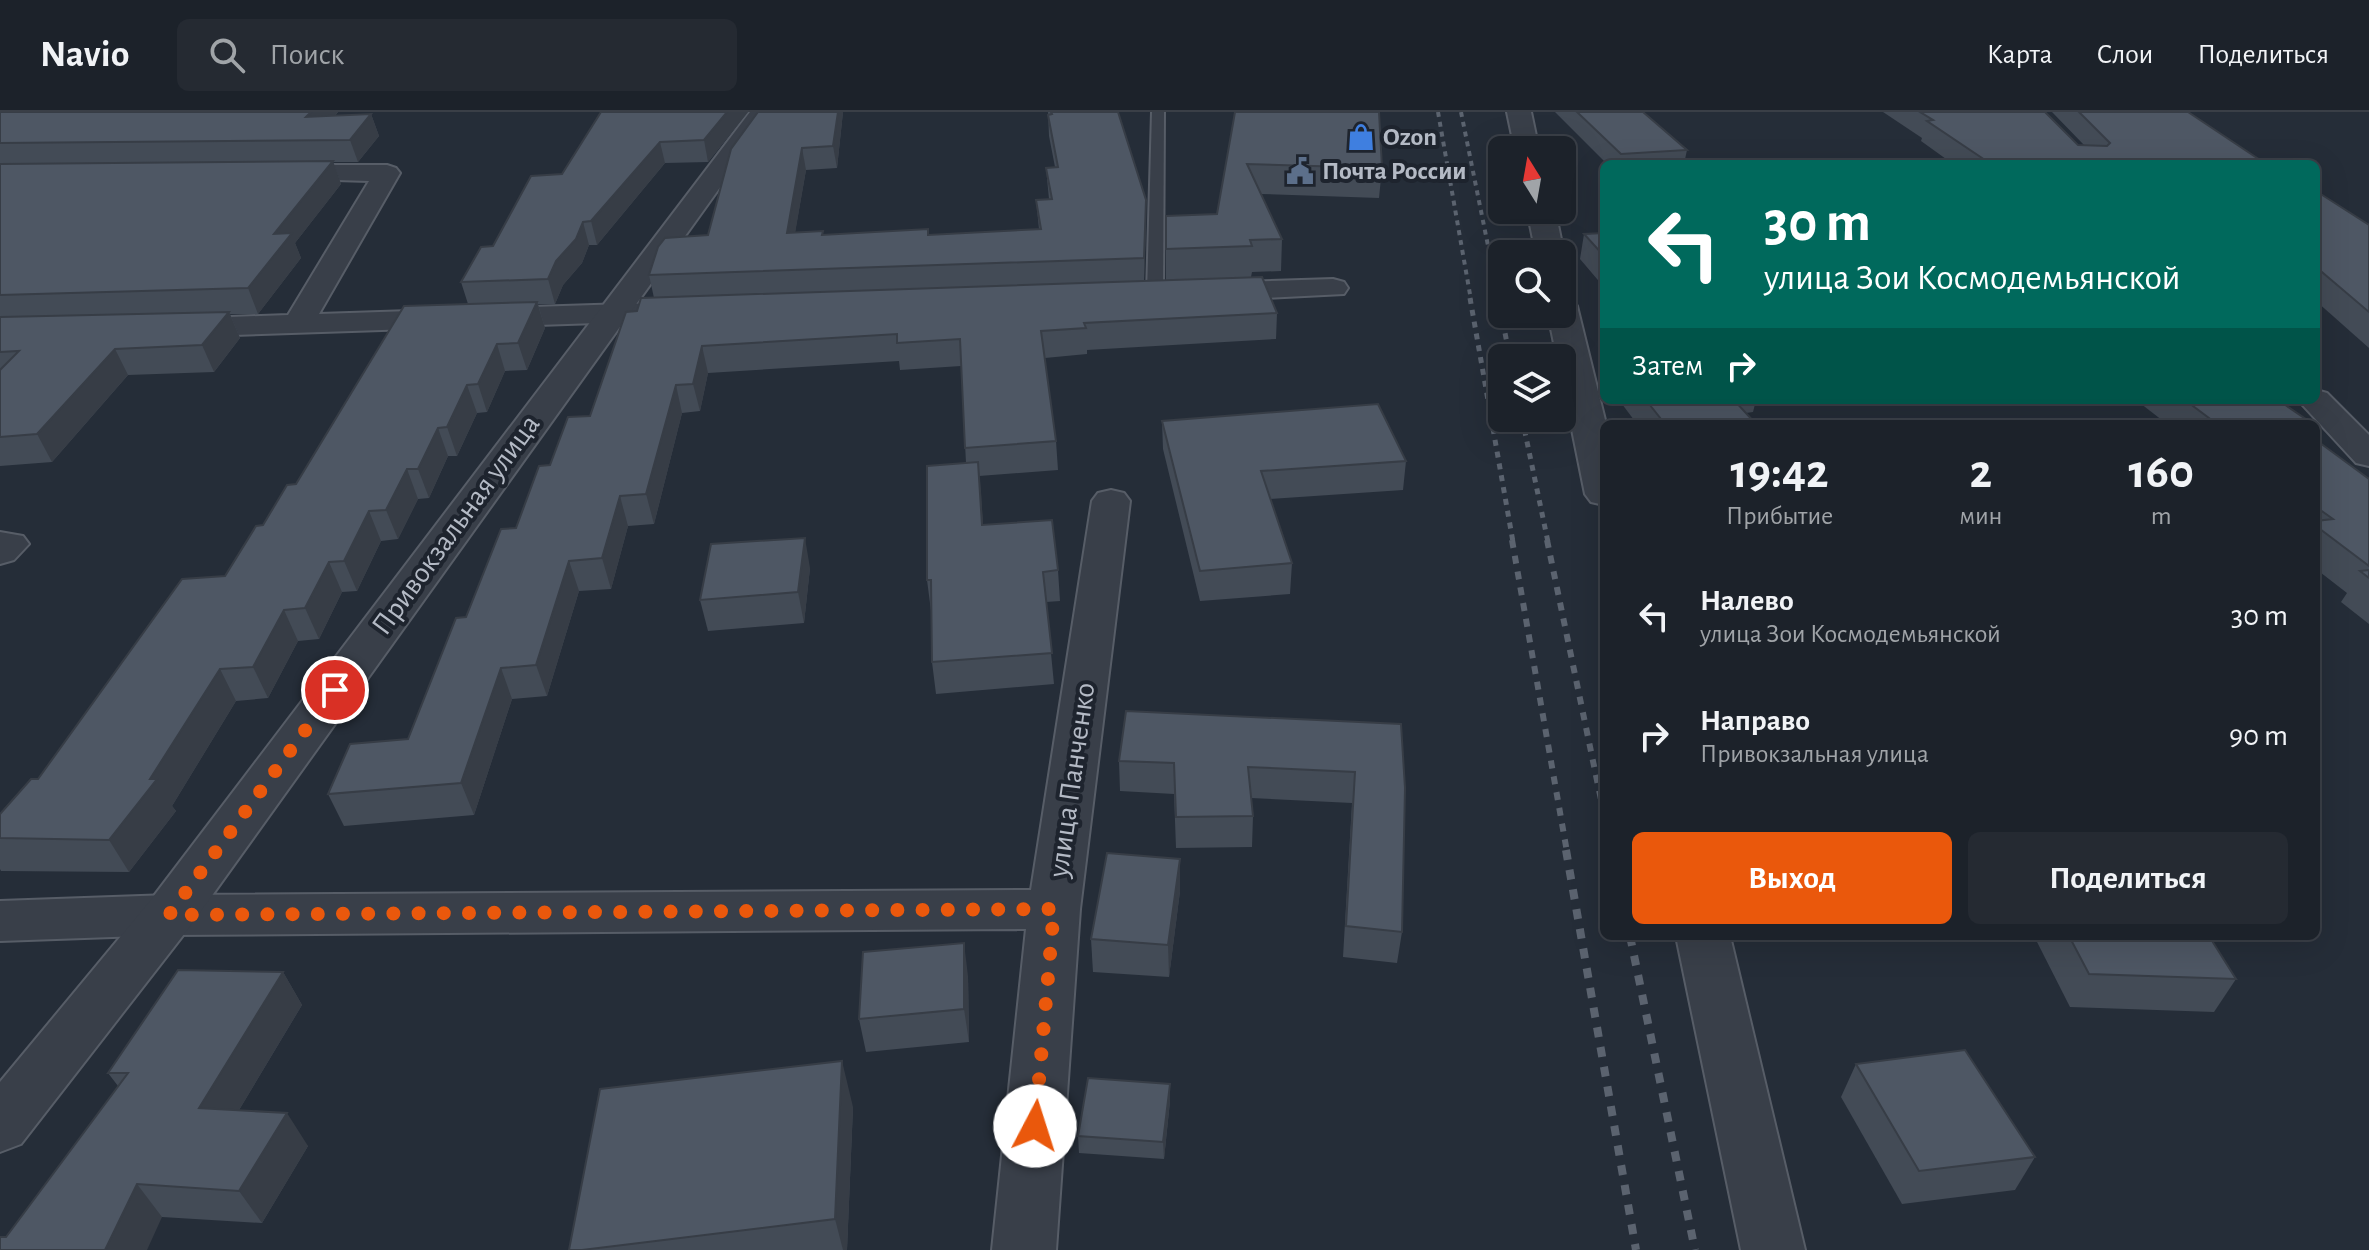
<!DOCTYPE html>
<html lang="ru">
<head>
<meta charset="utf-8">
<style>
	body { margin:0; font-family:"Alegreya Sans",sans-serif; background:#252a32; color:#f1f3f6; height:100vh; display:flex; flex-direction:column; font-size:30px; white-space:nowrap }
	* { box-sizing:border-box; margin:0 }
	p { font-size:26px; color:#a0a4a8 }
	.icon { flex:none; width:44px; height:44px; fill:none; stroke:currentColor; stroke-width:2; stroke-linecap:round; stroke-linejoin:round }
	.map { position:relative; flex:1; overflow:hidden }
	.panel { position:absolute; left:1600px; top:308px; width:720px; height:520px; display:flex; flex-direction:column; background:#1c222a; border-radius:12px; box-shadow:0 8px 32px #0002,0 0 0 2px #3a3f47 }
	.panel>* { flex:none }
	.banner { position:absolute; left:1600px; top:48px; width:720px; height:244px; border-radius:12px; box-shadow:0 8px 32px #0002,0 0 0 2px #3a3f47; background:#00695c; color:#fff; overflow:hidden }
	.needle { width:52px; rotate:349deg }
	.buttons { position:absolute; left:1488px; top:24px; display:grid; gap:16px }
	.buttons a { display:grid; place-items:center; width:88px; height:88px; border-radius:12px; background:#1c222a; box-shadow:0 8px 32px #0002,0 0 0 2px #3a3f47; font-size:40px }
	.pin { position:absolute; display:grid; place-items:center; width:68px; height:68px; color:#fff; margin:-34px; border:4px solid #fff; border-radius:50%; box-shadow:0 2px 8px #0007 }
	.me { position:absolute; width:88px; margin:-44px; rotate:5deg; stroke-linejoin:round; filter:drop-shadow(0 0 6px #0008) }
	.turn { display:flex; align-items:center; gap:28px; height:168px; padding:0 32px; font-size:36px }
	.turn .icon { width:104px; height:104px; stroke-width:2.5 }
	.turn b { display:block; font-size:56px; line-height:68px }
	.then { display:flex; align-items:center; height:76px; padding:0 32px; background:#0003; gap:16px; font-size:30px }
	.eta { display:flex; justify-content:space-evenly; align-items:center; height:136px; text-align:center }
	.eta b { font-size:48px; font-weight:700; line-height:56px }
	.primary-button { display:flex; gap:16px; margin-top:auto; padding:16px 32px }
	.primary-button a { flex:1; height:92px; border-radius:12px; background:#ea580c; color:#fff; font-size:32px; font-weight:700; line-height:92px; text-align:center }
	.primary-button a+a { background:#252a32; color:#f1f3f6 }
	ul { padding:0; list-style:none }
	li { display:flex; align-items:center; gap:24px; height:120px; padding:0 32px }
	li div { flex:1 }
	li b { display:block; font-size:30px }
	li em { font-style:normal }
	header { display:flex; align-items:center; gap:48px; box-sizing:border-box; height:112px; padding:0 40px; background:#1c222a; border-bottom:2px solid #3a3f47 }
	header strong { font-size:38px }
	nav { display:flex; gap:44px; margin-inline-start:auto; font-size:28px }
	.search { width:560px; height:72px; background:#252a32; display:flex; align-items:center; gap:20px; box-sizing:border-box; padding:0 28px; border-radius:12px; color:#a0a4a8; font-size:30px }
	.map>svg:first-child { display:block }
</style>
</head>
<body>
<header>
<strong>Navio</strong>
<div class="search"><svg class="icon" aria-label="search" viewBox="0 0 24 24"><circle cx="10" cy="10" r="6"/><path d="M15 15l6 6"/></svg>Поиск</div>
<nav><a>Карта</a><a>Слои</a><a>Поделиться</a></nav>
</header>
<div class="map">
<svg width="2369" height="1138" viewBox="0 0 2369 1138">
	<rect width="100%" height="100%" fill="#252d38"/>
	<g fill="none" stroke-linecap="round" stroke-linejoin="round">
		<g stroke="#575d67" stroke-width="4">
			<polygon id="service" points="1152,0 1164,0 1163,182 1155,187 1147,182"/>
		</g>
		<g stroke="#575d67" stroke-width="4">
			<g id="minor">
				<polygon points="1507,0 1531,0 1539,38 1515,38"/>
				<polygon points="278,53 387,53 396,56 400,61 319,202 657,191 668,193 672,200 668,207 657,209 174,225 163,223 158,216 163,209 174,207 288,203 369,69 269,66 265,61 269,56"/>
				<polygon points="1527,98 1555,98 1564,142 1562,145 1562,142 1536,142"/>
				<polygon points="1333,167 1344,170 1348,176 1344,182 1210,189 1199,186 1195,180 1199,174 1210,171"/>
				<polygon points="1562,185 1573,188 1577,194 1606,312 1604,393 1591,390 1585,382 1562,268 1562,246 1557,246 1548,202 1562,202"/>
				<polygon points="1111,378 1124,381 1130,389 1080,797 1056,1138 992,1138 1026,817 169,823 0,829 0,789 169,783 1031,778 1092,389 1098,381"/>
				<polygon points="0,420 23,424 29,432 14,448 0,452"/>
				<polygon points="1676,824 1730,824 1805,1138 1741,1138"/>
			</g>
		</g>
		<g stroke="#575d67" stroke-width="4">
			<g id="tertiary">
				<polygon points="750,0 774,0 188,817 21,1032 0,1040 0,970 150,789"/>
				<polygon points="2316,278 2327,281 2369,323 2369,354 2356,351 2298,288 2316,288"/>
			</g>
		</g>
		<use href="#service" fill="#393f49" fill-rule="evenodd"/>
		<use href="#minor" fill="#393f49" fill-rule="evenodd"/>
		<use href="#tertiary" fill="#393f49" fill-rule="evenodd"/>
		<g stroke="#5b636f" stroke-width="4" stroke-dasharray="5 5" stroke-linecap="butt">
			<polyline points="1438,0 1471,188"/>
			<polyline points="1461,0 1499,188"/>
		</g>
		<g stroke="#5b636f" stroke-width="5" stroke-dasharray="6 6" stroke-linecap="butt">
			<polyline points="1470,186 1513,430"/>
			<polyline points="1498,186 1510,246"/>
			<polyline points="1522,306 1548,430"/>
		</g>
		<g stroke="#5b636f" stroke-width="6" stroke-dasharray="8 8" stroke-linecap="butt">
			<polyline points="1512,428 1567,740"/>
			<polyline points="1547,428 1604,702"/>
		</g>
		<g stroke="#5b636f" stroke-width="8" stroke-dasharray="10 10" stroke-linecap="butt">
			<polyline points="1566,738 1636,1138"/>
			<polyline points="1630,824 1695,1138"/>
		</g>
	</g>
	<g fill="#434b56">
		<polygon points="0,0 338,0 335,4 371,2 379,24 358,50 333,50 341,72 295,131 301,146 258,202 230,202 240,226 214,260 128,263 52,350 0,354"/>
		<polygon points="601,0 748,0 708,50 665,51 597,133 589,133 582,151 563,173 555,192 538,192 545,216 527,258 505,259 487,300 477,301 457,344 448,344 429,386 418,387 398,427 381,429 357,479 342,480 319,527 298,529 268,586 236,589 172,694 176,699 129,760 1,759 0,757 0,702 38,667 225,464 263,413 296,372 468,192 461,170 493,134 562,62"/>
		<polygon points="758,0 843,0 837,56 806,58 795,120 823,123 929,123 1039,117 1036,88 1049,87 1046,56 1055,55 1049,24 1048,0 1118,0 1146,112 1144,169 1166,168 1166,104 1217,102 1235,0 1382,56 1379,86 1261,82 1282,127 1281,159 1252,160 1251,165 1277,201 1276,227 1087,238 1087,242 1045,246 1056,329 1058,358 979,364 983,413 1058,458 1060,489 1046,490 1054,572 936,582 932,550 931,499 927,468 966,351 961,254 900,258 899,249 708,261 700,299 682,301 654,412 628,414 611,477 579,479 547,584 512,587 474,703 344,714 328,682 408,627 466,505 550,353 590,304 637,199 654,186 649,163 708,123"/>
		<polygon points="1555,0 1643,0 1687,38 1684,52 1607,52"/>
		<polygon points="1883,0 2045,0 2078,33 2084,33 2052,0 2188,0 2266,52 1953,52 1921,29 1922,26"/>
		<polygon points="2316,79 2369,113 2369,236 2316,189"/>
		<polygon points="1604,121 1604,187 1601,184 1603,174 1580,147 1584,122"/>
		<polygon points="1619,288 1756,288 1753,300 1746,301 1756,312 1637,312"/>
		<polygon points="2136,288 2278,288 2310,310 2309,312 2167,312"/>
		<polygon points="1162,309 1406,349 1403,378 1270,387 1292,451 1290,482 1200,489 1163,337"/>
		<polygon points="2316,328 2369,367 2369,512 2341,490 2347,481 2316,457"/>
		<polygon points="810,456 804,511 708,519 700,488"/>
		<polygon points="1401,612 1402,820 1397,851 1343,845 1352,691 1251,686 1253,704 1252,735 1176,736 1174,682 1120,679 1119,649"/>
		<polygon points="1180,779 1169,865 1093,860 1091,827"/>
		<polygon points="2034,824 2209,824 2236,867 2214,900 2070,895"/>
		<polygon points="283,860 302,893 239,998 308,1034 262,1111 162,1105 6,1125 118,974 108,961"/>
		<polygon points="968,864 969,930 866,940 859,907"/>
		<polygon points="1856,952 2035,1045 2015,1078 1902,1092 1841,985"/>
		<polygon points="1170,972 1170,989 1164,1047 1079,1041 1078,1024"/>
		<polygon points="853,995 847,1138 569,1138"/>
	</g>
	<g fill="#373d46">
		<polygon points="311,0 338,0 314,27 306,5"/>
		<polygon points="727,0 748,0 708,50 704,28"/>
		<polygon points="838,0 843,0 837,56 833,34"/>
		<polygon points="371,2 379,24 358,50 350,28"/>
		<polygon points="660,30 665,51 597,133 591,109"/>
		<polygon points="802,36 806,58 791,145 787,121"/>
		<polygon points="333,49 341,72 295,131 301,146 258,202 248,176 274,122"/>
		<polygon points="1146,88 1146,112 1144,171 1144,146"/>
		<polygon points="583,110 589,133 582,151 563,173 555,192 548,167 556,149"/>
		<polygon points="537,190 545,216 527,258 518,231"/>
		<polygon points="229,200 240,226 214,260 202,233"/>
		<polygon points="497,232 505,259 487,300 478,272"/>
		<polygon points="702,234 708,261 700,299 693,272"/>
		<polygon points="115,237 128,263 52,350 37,322"/>
		<polygon points="467,273 477,301 457,344 447,315"/>
		<polygon points="676,273 682,301 654,412 646,382"/>
		<polygon points="438,316 448,344 429,386 418,357"/>
		<polygon points="978,350 981,379 985,443 982,413"/>
		<polygon points="407,357 418,387 398,427 386,398"/>
		<polygon points="620,384 628,414 611,477 602,446"/>
		<polygon points="369,399 381,429 357,479 344,449"/>
		<polygon points="805,426 810,456 804,511 798,480"/>
		<polygon points="569,449 579,479 547,584 536,553"/>
		<polygon points="329,450 342,480 319,527 305,496"/>
		<polygon points="284,498 298,529 268,586 253,555"/>
		<polygon points="501,556 512,587 474,703 461,671"/>
		<polygon points="220,557 236,589 172,694 176,699 129,760 109,728 150,667"/>
		<polygon points="1180,747 1180,779 1169,865 1168,833"/>
		<polygon points="964,831 968,864 969,930 964,897"/>
		<polygon points="283,860 302,893 221,1028 199,996"/>
		<polygon points="842,949 853,995 847,1138 843,1138 835,1107"/>
		<polygon points="1170,972 1170,989 1164,1047 1163,1030"/>
		<polygon points="287,1001 308,1034 262,1111 239,1079"/>
		<polygon points="137,1072 162,1105 147,1138 105,1138"/>
	</g>
	<g fill="#4e5764" stroke="#373d46" stroke-width="2">
		<polygon points="0,0 311,0 306,5 371,2 350,28 0,31"/>
		<polygon points="601,0 727,0 704,28 660,30 591,109 583,110 576,127 556,149 548,167 461,170 481,135 493,134 531,64 562,62"/>
		<polygon points="758,0 838,0 833,34 802,36 787,121 823,119 822,123 928,117 928,123 1041,117 1036,88 1052,87 1046,56 1058,55 1048,3 1052,2 1051,0 1118,0 1146,88 1144,146 649,163 658,135 665,126 708,123 731,37"/>
		<polygon points="1235,0 1379,0 1382,56 1247,52 1282,127 1250,128 1252,134 1166,137 1166,104 1217,102"/>
		<polygon points="1577,0 1643,0 1687,38 1621,42"/>
		<polygon points="1920,0 2045,0 2078,33 2107,34 2110,31 2079,0 2188,0 2266,52 1991,52 1927,9 1933,8"/>
		<polygon points="333,49 274,122 292,121 248,176 0,183 0,52"/>
		<polygon points="2316,79 2369,113 2369,200 2316,155"/>
		<polygon points="1604,121 1604,144 1584,122"/>
		<polygon points="1262,165 1277,201 1084,211 1086,216 1041,219 1056,329 965,336 960,227 897,231 897,222 702,234 693,272 676,273 646,382 620,384 602,446 569,449 536,553 501,556 461,671 328,682 350,632 408,627 456,506 466,505 501,417 516,416 539,354 550,353 568,305 590,304 626,200 637,199 641,186"/>
		<polygon points="537,190 518,231 497,232 478,272 467,273 447,315 438,316 418,357 407,357 386,398 369,399 344,449 329,450 305,496 284,498 253,555 220,557 150,667 157,667 109,728 0,726 0,702 31,667 38,667 182,467 225,464 256,414 263,413 287,373 296,372 404,194"/>
		<polygon points="229,200 202,233 115,237 37,322 0,325 0,258 19,239 0,240 0,205"/>
		<polygon points="1646,288 1734,288 1756,312 1665,312"/>
		<polygon points="2185,288 2278,288 2310,310 2293,311 2294,312 2217,312"/>
		<polygon points="1378,292 1406,349 1261,359 1292,451 1200,459 1162,309"/>
		<polygon points="2316,328 2369,367 2369,454 2316,414 2316,409 2333,407 2316,395"/>
		<polygon points="978,350 982,413 1052,408 1058,458 1043,460 1052,541 932,550 931,468 927,468 927,354"/>
		<polygon points="805,426 798,480 700,488 711,432"/>
		<polygon points="2369,458 2369,466 2360,459"/>
		<polygon points="1126,599 1401,612 1405,676 1402,820 1346,814 1355,660 1248,655 1253,704 1176,705 1174,651 1119,649"/>
		<polygon points="1107,741 1180,747 1168,833 1091,827"/>
		<polygon points="2069,824 2209,824 2236,867 2089,862"/>
		<polygon points="964,831 964,897 859,907 863,840"/>
		<polygon points="178,858 283,860 199,996 287,1001 239,1079 137,1072 105,1138 0,1138 0,1125 6,1125 128,961 108,961"/>
		<polygon points="1965,938 2035,1045 1919,1059 1856,952"/>
		<polygon points="842,949 835,1107 582,1138 569,1138 600,977"/>
		<polygon points="1088,966 1170,972 1163,1030 1078,1024"/>
	</g>
	<g fill="none" stroke-linecap="round" stroke-linejoin="round">
		<polyline stroke="#ea580c" stroke-width="14" stroke-dasharray="0 25.2" points="335,578 169,803 1054,797 1035,1014"/>
	</g>
	<defs>
		<g id="shop-bare" transform="scale(2.16)"><path d="M-5-2.5h2.3a2.7 3.5 0 0 1 5.4 0H5L5.5 6h-11ZM-1.5-2.5h3a1.5 2.3 0 0 0-3 0Z" fill="#3f7fe0" stroke="#1e242e" stroke-width="2.5" paint-order="stroke"/></g>
		<g id="civic-bare" transform="scale(2.16)"><path d="M-.6-6.5H3V-4.5H.6V-3L4-1V1h2V6H-6V1h2V-1L-.6-3ZM-1.2 2.5V6h2.4V2.5Z" fill="#5c6f8a" stroke="#1e242e" stroke-width="2.5" paint-order="stroke"/></g>
	</defs>
	<g fill-rule="evenodd">
		<use href="#shop-bare" x="1361" y="25"/>
		<use href="#civic-bare" x="1300" y="59"/>
	</g>
	<g text-anchor="middle" dominant-baseline="central" stroke-width="8" stroke-linejoin="round" paint-order="stroke">
		<g font-size="26" font-weight="bold" fill="#b4bac5" stroke="#1e242e" text-anchor="start">
			<text x="1383" y="25">Ozon</text>
			<text x="1322" y="59">Почта России</text>
		</g>
		<g font-size="30" fill="#b4bac5" stroke="#1e242e">
			<text transform="translate(456 413) rotate(-54)">Привокзальная улица</text>
			<text transform="translate(1072 668) rotate(-82)">улица Панченко</text>
		</g>
	</g>
</svg>
<div class="buttons">
<a><svg class="needle" viewBox="-14 -14 28 28"><path d="M0-13l5 13h-10z" fill="#e53935"/><path d="M0 13l5-13h-10z" fill="#a0a4a8"/></svg></a>
<a><svg class="icon" aria-label="search" viewBox="0 0 24 24"><circle cx="10" cy="10" r="6"/><path d="M15 15l6 6"/></svg></a>
<a><svg class="icon" aria-label="layers" viewBox="0 0 24 24"><path d="M12 4l9 5-9 5-9-5zM3 14l9 5 9-5"/></svg></a>
</div>
<div class="pin" style="left:335px;top:578px;background:#d93025"><svg class="icon" aria-label="arrive" viewBox="0 0 24 24"><path d="M6 21V4h12l-3 4 3 4H6"/></svg></div>
<svg class="me" style="left:1035px;top:1014px" viewBox="-20 -20 40 40"><circle r="19" fill="#fff"/><path d="M0-13L10 11 0 6-10 11z" fill="#ea580c"/></svg>
<div class="banner">
<div class="turn"><svg class="icon" aria-label="left" viewBox="0 0 24 24"><path d="M17 20v-9H6M10 6l-5 5 5 5"/></svg><div><b>30 m</b>улица Зои Космодемьянской</div></div>
<div class="then">Затем<svg class="icon" aria-label="right" viewBox="0 0 24 24"><path d="M7 20v-9h11M14 6l5 5-5 5"/></svg></div>
</div>
<section class="panel">
<div class="eta">
<div><b>19:42</b><p>Прибытие</p></div>
<div><b>2</b><p>мин</p></div>
<div><b>160</b><p>m</p></div>
</div>
<ul>
<li><svg class="icon" aria-label="left" viewBox="0 0 24 24"><path d="M17 20v-9H6M10 6l-5 5 5 5"/></svg><div><b>Налево</b><p>улица Зои Космодемьянской</p></div><em>30 m</em></li>
<li><svg class="icon" aria-label="right" viewBox="0 0 24 24"><path d="M7 20v-9h11M14 6l5 5-5 5"/></svg><div><b>Направо</b><p>Привокзальная улица</p></div><em>90 m</em></li>
</ul>
<div class="primary-button"><a>Выход</a><a>Поделиться</a></div>
</section>
</div>
</body>
</html>
